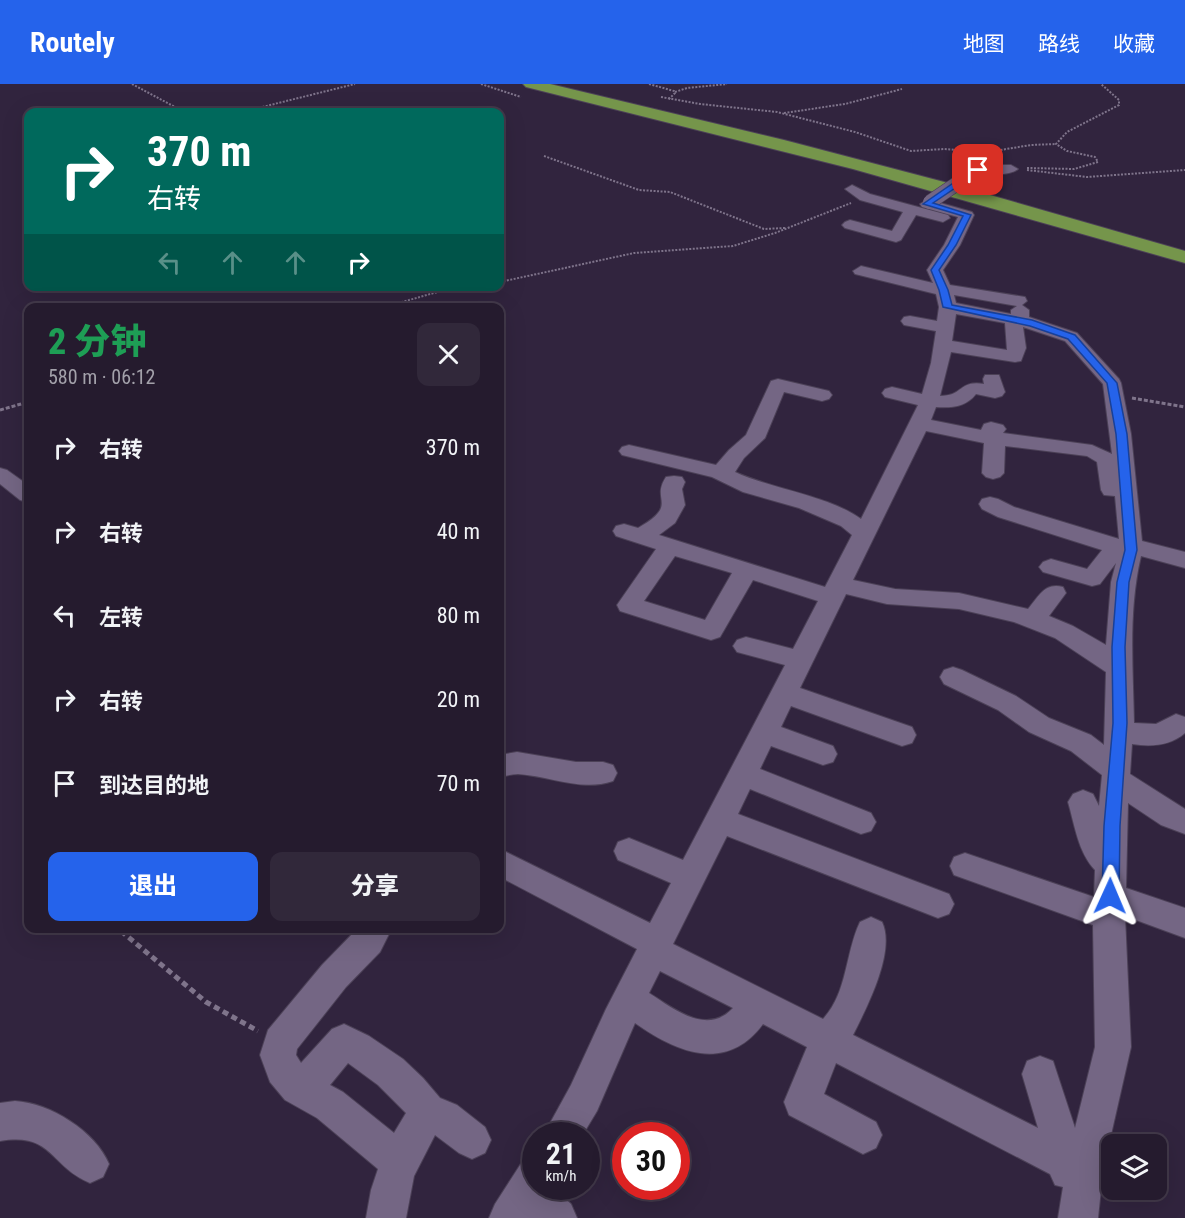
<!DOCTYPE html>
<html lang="zh">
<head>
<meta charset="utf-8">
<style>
	body { margin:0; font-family:"Roboto Condensed","Noto Sans SC",sans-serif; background:#31283a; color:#f1f3f6; height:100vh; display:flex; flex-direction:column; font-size:22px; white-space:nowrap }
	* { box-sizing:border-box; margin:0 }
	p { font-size:20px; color:#a3a1aa }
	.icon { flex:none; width:33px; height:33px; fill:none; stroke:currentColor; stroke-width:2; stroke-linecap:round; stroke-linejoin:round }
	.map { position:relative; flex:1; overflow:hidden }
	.sheet { position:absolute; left:24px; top:219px; width:480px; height:630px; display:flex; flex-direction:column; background:#251b2e; border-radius:12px; box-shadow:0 6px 24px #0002,0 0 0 2px #42394a }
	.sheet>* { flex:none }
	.top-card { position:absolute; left:24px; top:24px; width:480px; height:183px; border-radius:12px; box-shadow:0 6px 24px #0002,0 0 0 2px #42394a; background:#00695c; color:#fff; overflow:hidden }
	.buttons { position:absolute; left:1101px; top:1050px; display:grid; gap:12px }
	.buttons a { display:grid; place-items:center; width:66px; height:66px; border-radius:12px; background:#251b2e; box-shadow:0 6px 24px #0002,0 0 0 2px #42394a; font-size:30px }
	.speed { position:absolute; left:522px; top:1038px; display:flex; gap:12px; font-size:30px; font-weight:700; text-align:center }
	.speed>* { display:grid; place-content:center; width:78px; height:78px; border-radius:50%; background:#251b2e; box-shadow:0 6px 24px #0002,0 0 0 2px #42394a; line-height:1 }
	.speed small { font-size:15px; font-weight:400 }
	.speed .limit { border:9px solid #d22; background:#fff; color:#111 }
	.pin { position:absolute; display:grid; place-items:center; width:51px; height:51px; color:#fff; margin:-26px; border-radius:12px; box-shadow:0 3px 9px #0006 }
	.me { position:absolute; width:66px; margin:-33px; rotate:1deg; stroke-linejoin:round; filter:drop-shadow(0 0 4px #0008) }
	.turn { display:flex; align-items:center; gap:21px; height:126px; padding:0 24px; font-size:27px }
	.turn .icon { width:78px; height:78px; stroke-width:2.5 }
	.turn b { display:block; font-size:42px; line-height:51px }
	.lanes { display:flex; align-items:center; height:57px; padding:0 24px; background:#0003; justify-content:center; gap:30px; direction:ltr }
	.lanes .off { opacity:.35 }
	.round { display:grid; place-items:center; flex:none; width:63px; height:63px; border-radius:12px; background:#31283a }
	.head { display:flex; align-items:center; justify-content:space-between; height:102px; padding:0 24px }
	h1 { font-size:36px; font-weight:800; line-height:45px; color:#1e9e55 }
	.cta { display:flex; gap:12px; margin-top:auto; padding:12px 24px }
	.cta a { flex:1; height:69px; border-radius:12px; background:#2563eb; color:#fff; font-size:24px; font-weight:800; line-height:69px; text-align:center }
	.cta a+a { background:#31283a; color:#f1f3f6 }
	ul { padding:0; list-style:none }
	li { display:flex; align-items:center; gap:18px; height:84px; padding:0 24px }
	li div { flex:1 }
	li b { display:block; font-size:22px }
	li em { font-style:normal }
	header { display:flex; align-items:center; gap:36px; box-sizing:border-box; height:84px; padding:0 30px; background:#2563eb; color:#fff }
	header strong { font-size:28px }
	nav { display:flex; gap:33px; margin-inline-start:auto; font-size:21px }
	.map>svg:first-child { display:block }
</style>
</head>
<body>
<header>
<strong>Routely</strong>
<nav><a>地图</a><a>路线</a><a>收藏</a></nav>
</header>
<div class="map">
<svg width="1185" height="1134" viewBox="0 0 1185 1134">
	<rect width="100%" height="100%" fill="#31243e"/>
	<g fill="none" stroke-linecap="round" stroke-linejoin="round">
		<g stroke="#4c4157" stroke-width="2">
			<g id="minor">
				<path d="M984,81h27l7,4c-9,8 -32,4 -44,7l-7,-4 2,-3z"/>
				<polygon points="852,101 870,110 948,131 950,134 943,138 916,131 901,156 896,158 845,144 842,141 845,138 850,136 892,147 903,128 860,116 845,105"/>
				<path d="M930,114l7,4 35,10 2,3 -14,30 -17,25 7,15 75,12 2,4 -5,4 7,5v7l48,16 42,46 2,4 10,51 11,107 43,11v16l-44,-12c-13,55 -8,111 -7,167l22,1 20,-10 9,3v16c-15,13 -34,14 -53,11l-2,30 55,35v25l-24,-9 -33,-22 -2,85 59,20v30l-60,-22 6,131 -28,123 -5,48h-40l5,-31 -8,-2 -5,-11 -214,-111 -12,31 52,28 6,13 -6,13 -13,6 -74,-39 -5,-13 23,-55 -44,-23c-37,50 -87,28 -128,-1l-38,88 -15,25h-39l28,-51 35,-76 31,-60 -137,-72v-28l150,74 21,-40 -53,-23 -4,-9 4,-9 11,-4 54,22 102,-195 -48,-13 -4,-6 4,-6 9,-3 47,12 25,-48 -65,-21 -33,57 -9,3 -91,-29 -3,-6 39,-56 -40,-13 -3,-5 3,-5 8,-2 14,4c42,-24 12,-27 28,-51l8,-1 8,1 3,5 -3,7 3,16 -10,18 -16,12 166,52 27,-52 -11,-9 -42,-18 -56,-16 -31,-15 -90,-22 -3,-4 3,-4 7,-2 87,20 13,-15 17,-15 25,-54 7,-2 51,12 3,4 -3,4 -7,2 -38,-9 -19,46 -21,20 -9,14c37,17 95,24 126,47l57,-114 -33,-8 -3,-4 3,-4 7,-2 30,7 9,-31 5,-32 -32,-6 -3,-4 3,-4 6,-1 27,5 2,-14 -3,-13 -81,-20 -2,-3 8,-5 72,17 -6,-13 17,-25 14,-28 -36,-10 -2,-3zM954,211l63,11 -6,4v4l-55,-11zM956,230l49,9 2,27 -55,-9zM1023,243l42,14 38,43 9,70 -20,-9 -89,-12 3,-4 -3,-4 -12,-3 -7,2 -3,6 -50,-10 5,-13c16,1 30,0 40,-13l19,4 7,-2 3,-4 -6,-17h-14l-2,4 1,5c-26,-4 -20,12 -44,12l11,-44 64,10 6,-1 5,-13zM926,347l58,12 -2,30 4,4 7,2 7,-2 4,-4 1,-27 82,10 10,6 4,28 3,5 11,1 4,43 -105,-32 -16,-8 -8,-2 -8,2 -3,5 3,5 16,8 104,33 -15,19 -36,-10 -8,3 -4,5 4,5 49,14 8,-2 16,-21 -5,19 -5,63 -33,-19 -24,-10 17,-23 -3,-6c-18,-5 -24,9 -35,22l-69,-16 -64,-4 -42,-9zM675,472l57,17 -27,47 -61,-19zM846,510l41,10 72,5 55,13 41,16 51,34 -2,73 -13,-10 -42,-17 -33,-22 -54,-26 -9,-3 -9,3 -4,7 4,7 54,26 31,22 42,19 31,24 -3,31 -6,-12 -10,-4 -10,4 -5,8c7,24 10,50 27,68l-1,27 -129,-44 -11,4 -4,9 4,9 139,50 2,122 -20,81 -22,-67 -13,-5 -13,5 -5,13 16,54 -185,-93c14,-28 43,-84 29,-113l-11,-5 -11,5c-15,31 -12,70 -37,97l-150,-75 54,-108 211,82 11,-4 5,-10 -5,-10 -211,-80 12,-25 111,45 10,-3 5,-9 -5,-9 -111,-44 11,-23 52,19 10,-3 4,-8 -4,-8 -52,-19 10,-21 111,40 10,-3 4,-8 -4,-8 -112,-39zM660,887l73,37c-26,28 -59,1 -84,-15z"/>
				<polygon points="0,384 7,386 28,401 28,418 20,416 0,400"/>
				<path d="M517,668l59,10h27l10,3 4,8 -4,8c-32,11 -63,-5 -95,-7 -6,0 -12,2 -18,3v-22z"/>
				<path d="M358,844h34l-12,24 -34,35 -49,62 -1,6 5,8 31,-34 12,-5 25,12 34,23 20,19 17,20 17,7 28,22 6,13 -6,13 -13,6 -13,-6 -24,-18 -21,41 -8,42h-40l5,-28 7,-21 -61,-51 -32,-18 -15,-18 -10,-27 8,-25 54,-65zM348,979l30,22 28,28 -12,20 -51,-41 -13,-7z"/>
				<path d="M15,1017c35,2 80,30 94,63l-6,13 -13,6c-41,-17 -37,-51 -90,-42v-38z"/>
				<polygon points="536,1073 536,1102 551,1102 571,1120 577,1134 489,1134 495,1120 522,1078"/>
			</g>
		</g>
		<g stroke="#4c4157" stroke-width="2">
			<polygon id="highway" points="523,0 550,0 784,56 948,99 1185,167 1185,179 853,85 526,3"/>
		</g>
		<g stroke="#7f748b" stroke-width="2" stroke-dasharray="2 1.5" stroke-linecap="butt">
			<polyline points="132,0 175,23 197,24 207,28"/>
			<polyline points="481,0 521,13"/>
			<polyline points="649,0 674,7 675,9 668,16"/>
			<polyline points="675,8 687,4 727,0"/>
			<polyline points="661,13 700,20 777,28 855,48 911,67 944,65 988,68 1031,61 1056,60"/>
			<polyline points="242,28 355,0"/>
			<polyline points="784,29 845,20 902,5"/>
			<polyline points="544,72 639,106 670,108 764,145 785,144"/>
			<polyline points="1027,84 1074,85 1098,78 1095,73 1067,67 1056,60 1067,48 1119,21 1119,16 1101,0"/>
			<polyline points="1027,86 1087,93 1185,86"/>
			<polyline points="500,198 634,169 733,162 775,149 851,119"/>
			<polyline points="381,224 448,205 472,202"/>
		</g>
		<g stroke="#7f748b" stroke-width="3" stroke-dasharray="4 2" stroke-linecap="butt">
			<polyline points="1132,314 1185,323"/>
			<polyline points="0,326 28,318"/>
		</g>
		<polyline stroke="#7f748b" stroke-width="5" stroke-dasharray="6 4" stroke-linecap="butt" points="121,847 206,918 258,947"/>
		<use href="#minor" fill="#746684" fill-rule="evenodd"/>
		<use href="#highway" fill="#75954b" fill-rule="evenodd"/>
		<g stroke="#4c4157" stroke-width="15" stroke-linecap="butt">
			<polyline id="minor-bridge" points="930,118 974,88"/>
		</g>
		<use href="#minor-bridge" stroke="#746684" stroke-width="14"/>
	</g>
	<polygon fill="#2563eb" stroke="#184099" stroke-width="1.5" points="975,84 982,86 933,119 971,131 956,161 939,186 948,206 952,221 1032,236 1075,251 1117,299 1127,350 1137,466 1129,498 1125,563 1127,639 1120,742 1119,812 1116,817 1110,819 1104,817 1102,812 1104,742 1113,639 1112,563 1117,498 1125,466 1116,350 1107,299 1068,255 1030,242 943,223 939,206 931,186 948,161 963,132 923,120"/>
</svg>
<div class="buttons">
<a><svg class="icon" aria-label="layers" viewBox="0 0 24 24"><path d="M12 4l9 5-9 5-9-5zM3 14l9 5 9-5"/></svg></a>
</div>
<div class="speed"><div>21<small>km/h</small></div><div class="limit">30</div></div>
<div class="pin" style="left:978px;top:86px;background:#d93025"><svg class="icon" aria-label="arrive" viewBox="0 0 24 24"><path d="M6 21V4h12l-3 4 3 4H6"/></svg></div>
<svg class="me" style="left:1110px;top:812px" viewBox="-20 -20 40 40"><path d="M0-17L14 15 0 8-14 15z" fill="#2563eb" stroke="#fff" stroke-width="4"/></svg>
<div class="top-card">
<div class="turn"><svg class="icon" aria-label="right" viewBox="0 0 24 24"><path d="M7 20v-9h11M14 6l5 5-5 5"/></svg><div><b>370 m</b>右转</div></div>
<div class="lanes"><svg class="icon off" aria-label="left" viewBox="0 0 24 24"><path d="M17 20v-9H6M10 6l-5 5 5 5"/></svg><svg class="icon off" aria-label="ahead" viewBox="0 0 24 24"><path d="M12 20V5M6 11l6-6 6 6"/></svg><svg class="icon off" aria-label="ahead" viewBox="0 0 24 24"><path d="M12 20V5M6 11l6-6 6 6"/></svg><svg class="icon" aria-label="right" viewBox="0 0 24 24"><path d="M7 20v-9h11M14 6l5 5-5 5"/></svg></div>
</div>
<section class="sheet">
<div class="head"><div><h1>2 分钟</h1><p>580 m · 06:12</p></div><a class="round"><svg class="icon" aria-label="close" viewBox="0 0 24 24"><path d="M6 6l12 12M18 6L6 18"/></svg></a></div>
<ul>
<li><svg class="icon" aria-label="right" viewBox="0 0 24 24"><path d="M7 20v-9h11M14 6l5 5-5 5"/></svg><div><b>右转</b></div><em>370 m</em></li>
<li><svg class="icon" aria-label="right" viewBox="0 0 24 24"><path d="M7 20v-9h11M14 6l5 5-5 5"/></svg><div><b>右转</b></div><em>40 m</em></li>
<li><svg class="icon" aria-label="left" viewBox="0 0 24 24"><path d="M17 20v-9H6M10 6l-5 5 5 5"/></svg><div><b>左转</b></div><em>80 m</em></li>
<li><svg class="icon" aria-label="right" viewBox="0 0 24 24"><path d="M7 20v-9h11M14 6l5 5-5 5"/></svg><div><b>右转</b></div><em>20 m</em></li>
<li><svg class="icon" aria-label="arrive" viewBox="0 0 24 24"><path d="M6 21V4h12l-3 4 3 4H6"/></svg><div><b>到达目的地</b></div><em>70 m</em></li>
</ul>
<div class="cta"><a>退出</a><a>分享</a></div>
</section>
</div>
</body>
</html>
